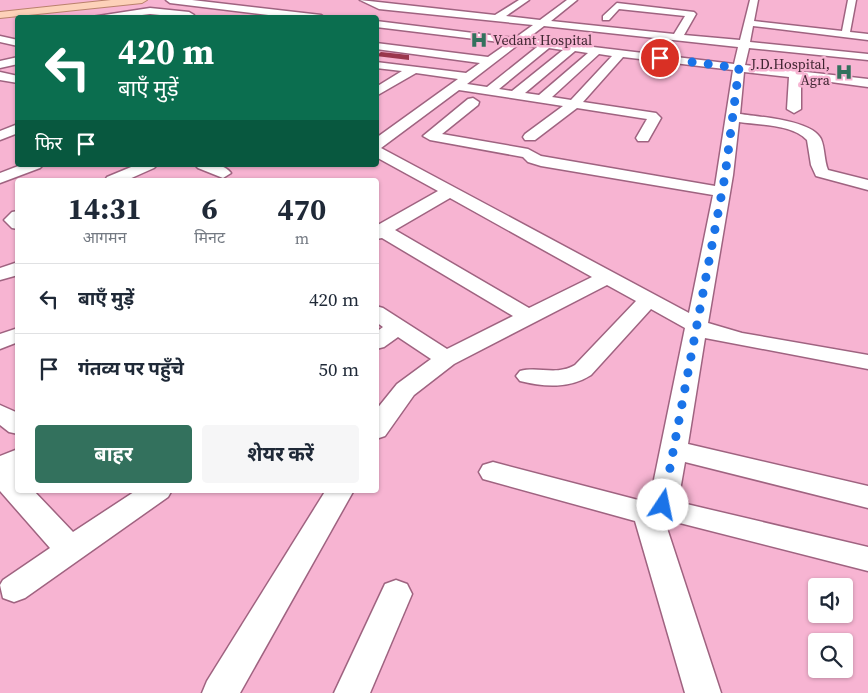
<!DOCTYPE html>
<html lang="hi">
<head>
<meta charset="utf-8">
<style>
	body { margin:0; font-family:"Source Serif 4","Noto Sans Devanagari",serif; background:#f6f6f7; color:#1f2937; height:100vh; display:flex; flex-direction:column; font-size:19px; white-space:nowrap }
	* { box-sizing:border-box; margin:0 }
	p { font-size:16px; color:#747a83 }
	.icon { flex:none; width:28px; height:28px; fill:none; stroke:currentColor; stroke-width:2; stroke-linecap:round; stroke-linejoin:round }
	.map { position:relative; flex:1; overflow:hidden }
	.details { position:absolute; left:15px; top:178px; width:364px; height:315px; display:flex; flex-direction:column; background:#fff; border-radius:5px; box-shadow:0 1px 4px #0004 }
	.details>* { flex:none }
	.banner { position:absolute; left:15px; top:15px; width:364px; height:152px; border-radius:5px; box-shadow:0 1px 4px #0004; background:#0b6e4f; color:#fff; overflow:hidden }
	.controls { position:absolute; left:808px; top:578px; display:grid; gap:10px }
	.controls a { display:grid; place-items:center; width:45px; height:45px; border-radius:5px; background:#fff; box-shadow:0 1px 4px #0004; font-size:25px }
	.pin { position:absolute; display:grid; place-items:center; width:42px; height:42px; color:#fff; margin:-21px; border:2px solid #fff; border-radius:50%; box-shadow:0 1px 5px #0007 }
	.me { position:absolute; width:55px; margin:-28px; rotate:11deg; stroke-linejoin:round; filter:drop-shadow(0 0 4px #0008) }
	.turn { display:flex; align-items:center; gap:18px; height:105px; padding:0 20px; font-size:22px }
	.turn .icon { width:65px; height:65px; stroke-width:2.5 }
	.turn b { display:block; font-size:35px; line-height:42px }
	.then { display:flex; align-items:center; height:48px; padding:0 20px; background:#0003; gap:10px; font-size:19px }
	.eta { display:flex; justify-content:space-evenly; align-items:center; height:85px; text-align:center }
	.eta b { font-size:30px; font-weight:700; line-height:35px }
	.button { display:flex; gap:10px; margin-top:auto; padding:10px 20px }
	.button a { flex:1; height:58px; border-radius:5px; background:#33715d; color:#fff; font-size:20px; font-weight:700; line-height:58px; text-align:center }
	.button a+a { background:#f6f6f7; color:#1f2937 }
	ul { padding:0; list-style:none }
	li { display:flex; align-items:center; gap:15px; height:70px; padding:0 20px; border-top:1px solid #e0e1e3 }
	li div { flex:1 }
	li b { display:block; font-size:19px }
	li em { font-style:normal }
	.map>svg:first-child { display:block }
</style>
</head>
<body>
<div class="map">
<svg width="868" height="693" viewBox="0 0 868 693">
	<rect width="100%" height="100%" fill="#f7b4d2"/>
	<polygon fill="#9a374d" points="381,52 409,55 409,60 376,56"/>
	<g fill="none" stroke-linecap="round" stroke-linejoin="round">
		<g stroke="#9f6380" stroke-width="3">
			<g id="minor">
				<polygon points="166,0 192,0 321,15 325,18 293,18 170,3"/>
				<path d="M360,0l135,15 24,-15h10l-23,16 34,4 27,-20h10l-26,21 123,13 11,-18 -66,-7 -10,11h-6v-4l14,-13 77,9 2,2 -12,21 56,5 10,-40h8l-4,21 88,10 6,-31h8l-6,32 18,2v6l-115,-14 -3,16 118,12v6l-119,-12 -4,17 123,14v8l-67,-9v31l-7,4 -7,-4 2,-32 -45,-5 -4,42c19,3 72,6 81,25 4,9 3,21 7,31l40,10v10l-52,-14 -5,-11 -4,-25c-14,-16 -49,-15 -68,-18l-6,53 -25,148 34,10 126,22v14l-163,-31 -17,106 180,42v22l-183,-46 -7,40 190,45v24l-204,-52 57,174h-36l-50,-172 -152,-42 -4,-7 4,-7 10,-3 149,39 8,-2 35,-171 -34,-19 -60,66c-22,14 -47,12 -71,6l-4,-5 4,-5c19,-5 36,5 55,-6l61,-64 -29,-16 -153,79 -40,31 -29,41 -9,3v-29l21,-26 34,-25 -33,-22 -14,10 -8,2v-17l7,-5 -7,-5v-16l7,2 64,41 66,-33 -131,-78 -6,1v-13l62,-35 -62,-34v-19l82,-59 -42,-6 -40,23v-9l26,-16 -26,-3v-6l90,11 14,-10 -104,-14v-6l112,14 20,-14 -132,-16v-6l139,17 18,-13 -154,-16zM544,26l194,21 -4,17 -207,-25zM519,44l18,3 -50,40 -20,-3zM549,48l14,2 -51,41 -13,-2zM575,51l13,2 -49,42 -14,-2zM599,54l13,2 -41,44 -19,-3zM623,57l110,13 -18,116 -174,-30 -13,-7 -86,-15 36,-29 1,-3 -6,-4 -5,1 -45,37 7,4 93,17 5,5 13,4 172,29 -24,118 -308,-165 78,-58 104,16 -38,28 -2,3 2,3h10l42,-32 70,11 -11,19 2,3h10l13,-23 -5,-5 -73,-11zM450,198l142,79 -63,31 -134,-78z"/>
				<polygon points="150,8 189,12 194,15 190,18 150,14 118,18 85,18"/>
				<polygon points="0,36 18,40 18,46 0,42"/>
				<polygon points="18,57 18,64 0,68 0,61"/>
				<polygon points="0,72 18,76 18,83 0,80"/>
				<polygon points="18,124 18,133 0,140 0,131"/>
				<polygon points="21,165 43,165 40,168 0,183 0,173"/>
				<polygon points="136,165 157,165 154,168 127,180 105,180 107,177"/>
				<path d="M195,165c12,0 28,-3 36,8l-8,5 -25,-10z"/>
				<polygon points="18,211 18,229 12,228 4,220 12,212"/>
				<polygon points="18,262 18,275 0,280 0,268"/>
				<polygon points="18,328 18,342 0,349 0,334"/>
				<polygon points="0,405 18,413 18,434 9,432 0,425"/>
				<polygon points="18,449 18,471 16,472 18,490 33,490 73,532 137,490 172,490 168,497 25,598 14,602 3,598 0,585 3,580 50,548 0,491 0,456"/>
				<polygon points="326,490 354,490 240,693 202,693 207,681"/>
				<polygon points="396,580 407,584 412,594 370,693 334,693 385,584"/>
			</g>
		</g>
		<g stroke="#ba816c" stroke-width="2">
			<polygon id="major" points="111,0 147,0 142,3 0,18 0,12"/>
		</g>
		<use href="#minor" fill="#fff" fill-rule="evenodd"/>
		<use href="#major" fill="#fdd1b9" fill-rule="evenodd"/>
	</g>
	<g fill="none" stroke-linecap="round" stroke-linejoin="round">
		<polyline stroke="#1a73e8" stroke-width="9" stroke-dasharray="0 16.2" points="660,58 739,68 725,176 663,505"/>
	</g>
	<defs>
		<g id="hospital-bare" transform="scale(1.35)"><path d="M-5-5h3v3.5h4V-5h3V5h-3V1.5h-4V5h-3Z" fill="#33715d" stroke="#f7b4d2" stroke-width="2.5" paint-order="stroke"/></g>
	</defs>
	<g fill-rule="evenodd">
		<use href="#hospital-bare" x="479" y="40"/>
		<use href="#hospital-bare" x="844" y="72"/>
	</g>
	<g text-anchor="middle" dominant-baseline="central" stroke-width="5" stroke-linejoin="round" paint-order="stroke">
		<g font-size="14" fill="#3f2531" stroke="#f7b4d2" text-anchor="start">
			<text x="493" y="40">Vedant Hospital</text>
			<text x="830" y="64" text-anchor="end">J.D.Hospital,<tspan x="830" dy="16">Agra</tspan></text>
		</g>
	</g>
</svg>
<div class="controls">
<a><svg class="icon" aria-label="sound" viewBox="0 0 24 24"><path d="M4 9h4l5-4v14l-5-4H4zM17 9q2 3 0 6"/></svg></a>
<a><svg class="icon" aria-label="search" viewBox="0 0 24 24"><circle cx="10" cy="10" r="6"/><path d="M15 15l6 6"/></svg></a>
</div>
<div class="pin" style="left:660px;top:58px;background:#d93025"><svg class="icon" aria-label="arrive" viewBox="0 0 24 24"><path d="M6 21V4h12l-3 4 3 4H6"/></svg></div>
<svg class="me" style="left:663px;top:505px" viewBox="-20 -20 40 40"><circle r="19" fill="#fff"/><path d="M0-13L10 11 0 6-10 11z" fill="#1a73e8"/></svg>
<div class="banner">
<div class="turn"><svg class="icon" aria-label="left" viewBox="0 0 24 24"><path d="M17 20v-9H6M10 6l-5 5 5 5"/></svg><div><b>420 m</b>बाएँ मुड़ें</div></div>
<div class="then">फिर<svg class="icon" aria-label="arrive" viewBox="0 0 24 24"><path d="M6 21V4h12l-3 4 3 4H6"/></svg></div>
</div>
<section class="details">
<div class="eta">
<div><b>14:31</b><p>आगमन</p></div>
<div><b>6</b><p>मिनट</p></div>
<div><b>470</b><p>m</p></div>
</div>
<ul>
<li><svg class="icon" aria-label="left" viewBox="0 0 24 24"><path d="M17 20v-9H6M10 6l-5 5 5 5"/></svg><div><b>बाएँ मुड़ें</b></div><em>420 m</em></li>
<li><svg class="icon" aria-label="arrive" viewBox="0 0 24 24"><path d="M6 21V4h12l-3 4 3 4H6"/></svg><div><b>गंतव्य पर पहुँचे</b></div><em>50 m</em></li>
</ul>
<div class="button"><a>बाहर</a><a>शेयर करें</a></div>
</section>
</div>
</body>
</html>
